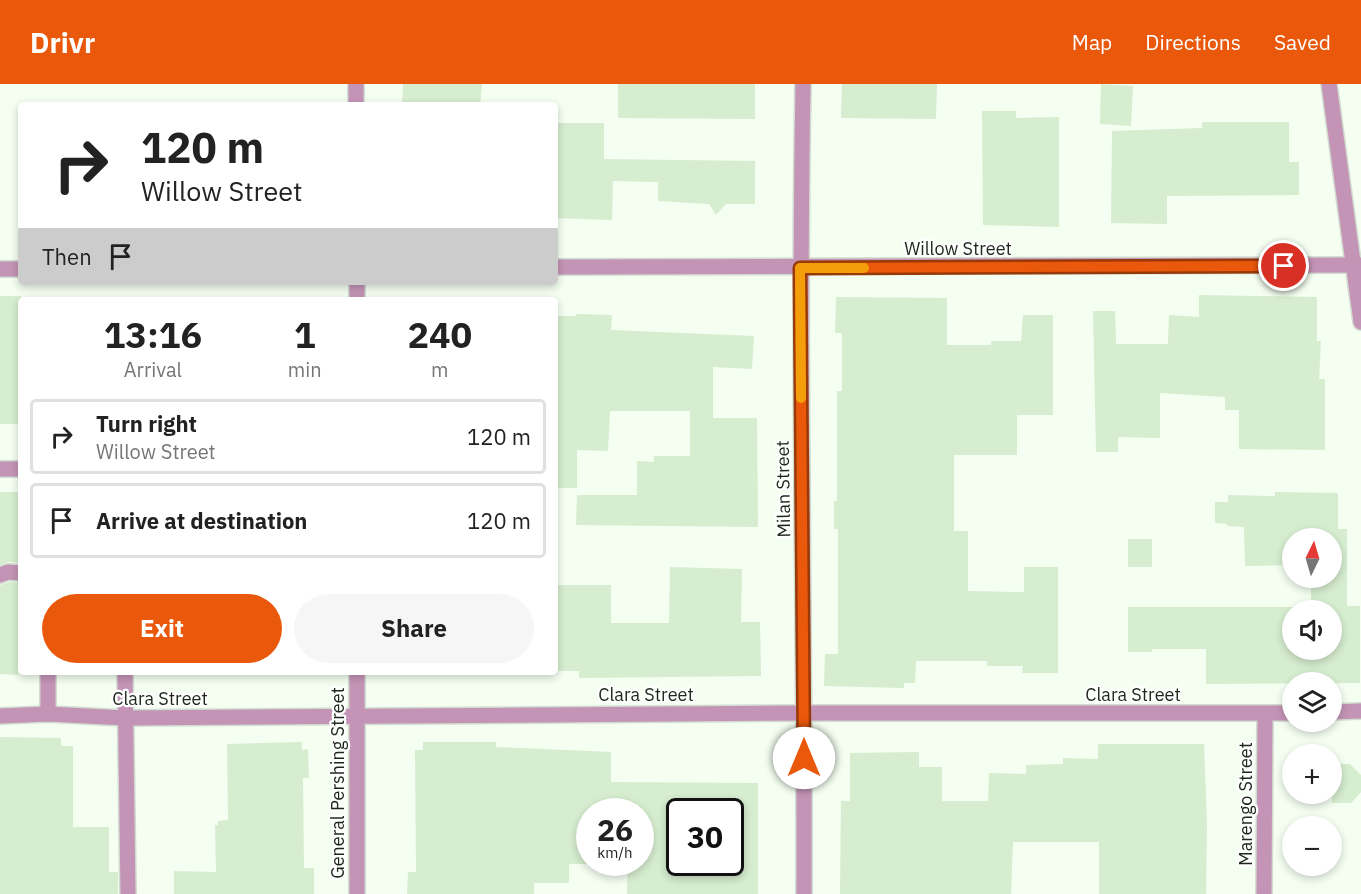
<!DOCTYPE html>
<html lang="en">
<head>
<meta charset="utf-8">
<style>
	body { margin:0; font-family:"IBM Plex Sans",sans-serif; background:#f6f6f6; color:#222; height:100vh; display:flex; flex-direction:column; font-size:22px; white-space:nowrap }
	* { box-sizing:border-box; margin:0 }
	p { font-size:20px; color:#767676 }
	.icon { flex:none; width:33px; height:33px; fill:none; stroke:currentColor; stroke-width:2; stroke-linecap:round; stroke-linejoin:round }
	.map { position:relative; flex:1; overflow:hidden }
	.drawer { position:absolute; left:18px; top:213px; width:540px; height:378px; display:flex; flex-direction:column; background:#fff; border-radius:6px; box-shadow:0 3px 9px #0003 }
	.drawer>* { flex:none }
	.guide { position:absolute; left:18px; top:18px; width:540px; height:183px; border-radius:6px; box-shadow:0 3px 9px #0003; background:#fff; color:#222; overflow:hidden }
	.needle { width:39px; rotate:5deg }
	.fabs { position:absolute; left:1282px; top:444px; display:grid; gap:12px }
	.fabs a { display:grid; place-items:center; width:60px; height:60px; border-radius:50%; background:#fff; box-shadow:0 3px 9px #0003; font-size:30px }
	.speed { position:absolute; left:576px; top:714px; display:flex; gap:12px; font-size:30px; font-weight:700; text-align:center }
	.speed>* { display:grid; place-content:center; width:78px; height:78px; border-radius:50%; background:#fff; box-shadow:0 3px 9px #0003; line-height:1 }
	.speed small { font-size:15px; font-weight:400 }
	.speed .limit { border:3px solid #111; border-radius:9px; background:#fff; color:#111 }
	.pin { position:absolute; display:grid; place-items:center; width:51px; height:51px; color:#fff; margin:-26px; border:3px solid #fff; border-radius:50%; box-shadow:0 2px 6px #0007 }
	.me { position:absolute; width:66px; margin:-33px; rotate:0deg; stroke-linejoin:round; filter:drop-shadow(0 0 4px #0008) }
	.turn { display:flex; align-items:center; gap:21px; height:126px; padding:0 24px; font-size:27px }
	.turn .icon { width:78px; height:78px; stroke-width:2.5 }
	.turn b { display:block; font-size:42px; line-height:51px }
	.then { display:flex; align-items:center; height:57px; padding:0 24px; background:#0003; gap:12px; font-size:22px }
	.eta { display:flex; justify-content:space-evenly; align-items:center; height:102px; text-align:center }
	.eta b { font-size:36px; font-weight:800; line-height:42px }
	.primary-button { display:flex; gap:12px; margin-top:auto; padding:12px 24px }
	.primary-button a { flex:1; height:69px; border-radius:36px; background:#ea580c; color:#fff; font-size:24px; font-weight:800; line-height:69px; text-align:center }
	.primary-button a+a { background:#f6f6f6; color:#222 }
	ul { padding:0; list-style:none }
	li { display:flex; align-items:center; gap:18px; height:75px; margin:0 12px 9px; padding:0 12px; border:3px solid #e0e0e0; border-radius:6px }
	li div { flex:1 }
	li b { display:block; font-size:22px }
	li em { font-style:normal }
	header { display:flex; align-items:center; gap:36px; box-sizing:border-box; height:84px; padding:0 30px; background:#ea580c; color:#fff }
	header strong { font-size:28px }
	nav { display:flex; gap:33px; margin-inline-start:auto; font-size:21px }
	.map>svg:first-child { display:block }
</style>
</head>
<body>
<header>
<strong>Drivr</strong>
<nav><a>Map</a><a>Directions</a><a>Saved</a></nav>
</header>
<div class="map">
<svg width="1361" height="810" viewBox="0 0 1361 810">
	<rect width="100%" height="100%" fill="#f4fef1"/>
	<g fill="#d6edcf" fill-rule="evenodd">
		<polygon points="403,0 482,0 480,21 402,21"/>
		<polygon points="618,0 755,0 755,35 618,34"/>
		<polygon points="842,0 937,0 936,35 841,34"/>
		<polygon points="1101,0 1133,2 1131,42 1100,40"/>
		<polygon points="982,27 1016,27 1016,34 1059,33 1059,143 983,141"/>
		<polygon points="1202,38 1289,38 1289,78 1299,78 1299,111 1167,112 1167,140 1111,139 1112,47 1202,44"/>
		<polygon points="555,39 604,39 604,75 755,77 755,120 726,120 716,131 709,120 658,117 658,98 613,97 612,136 555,134"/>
		<polygon points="1199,211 1317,213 1317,257 1321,257 1319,295 1325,295 1325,366 1239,365 1239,326 1225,326 1225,313 1160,309 1160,354 1118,353 1118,368 1096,368 1093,227 1115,227 1116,260 1168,260 1169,231 1199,233"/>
		<rect x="0" y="212" width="21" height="128"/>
		<polygon points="836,213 947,214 947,261 991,261 991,257 1021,257 1023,231 1053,231 1053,331 1017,331 1017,371 954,371 954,447 968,447 968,507 1024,508 1024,483 1058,483 1058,589 1022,589 1023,582 987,582 987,577 916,577 915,599 904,599 904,604 824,602 825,570 838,570 838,445 834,445 834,417 837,417 837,307 842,307 842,249 835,249"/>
		<polygon points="576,230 612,231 611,246 754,252 752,285 713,283 713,334 757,334 758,443 576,441 577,411 637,411 637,377 654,378 654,372 690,372 690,327 610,327 608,367 577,366 577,404 555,404 555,232 576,232"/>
		<polygon points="0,408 21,408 21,479 8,478 0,481"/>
		<path d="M1275,408l63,1v36h9v77h13v77l-154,1v-35h-54v3h-24v-45h183v-29h21v-40h-39v27l-48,1 -1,-39 -17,-1v-2l-12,-1v-21h13v-7l47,1zM1293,526h39v40h-39z"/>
		<rect x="1128" y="455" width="24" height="28"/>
		<polygon points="670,483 742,485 741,538 760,538 761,592 579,594 579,587 555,587 555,501 611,501 611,539 669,539"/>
		<polygon points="9,498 21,499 18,591 0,590 0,501"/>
		<polygon points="0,653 61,654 61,662 73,662 73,743 109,743 109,788 118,788 118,810 0,810"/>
		<polygon points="302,658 302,666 308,665 309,694 303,694 304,784 314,784 314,810 174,810 174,787 216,788 215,741 218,741 218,737 228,736 227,660"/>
		<path d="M423,658h73v5l115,5v30l147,1v111h-131l1,-32h15l-1,-50h-52v52h-21v19h-35v11h-127l1,-22h8l-1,-122h8zM680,728h50v50h-50z"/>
		<polygon points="1098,660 1204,660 1207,739 1206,810 1099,810 1099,758 1013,758 1011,810 840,810 841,717 850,717 850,669 919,668 919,683 942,683 942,717 988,717 989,689 1026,690 1026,681 1063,680 1063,674 1098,675"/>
		<polygon points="1332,680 1350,680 1361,691 1361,708 1351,719 1332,719"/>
	</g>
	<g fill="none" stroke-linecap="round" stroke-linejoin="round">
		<g stroke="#d2dbcf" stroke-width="18">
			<g id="minor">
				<polyline points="356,0 356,21"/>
				<path d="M803,0c-5,270 2,540 1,810"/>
				<polyline points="1329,0 1361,238"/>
				<polyline points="555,183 1361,181"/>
				<polyline points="0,185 21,185"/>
				<polyline points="357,216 357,198"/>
				<polyline points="0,385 21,385"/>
				<polyline points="0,491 8,488 21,489"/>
				<polyline points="125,588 128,810"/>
				<polyline points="1332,628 1361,627"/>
				<polyline points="48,630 48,588"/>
				<polyline points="0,632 48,630 125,634 805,629 1293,629"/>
				<polyline points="357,810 357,588"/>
				<polyline points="1264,810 1265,630"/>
			</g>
		</g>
		<use href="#minor" stroke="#c494b6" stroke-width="15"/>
	</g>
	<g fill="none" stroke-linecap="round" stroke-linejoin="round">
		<g stroke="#983908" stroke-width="15">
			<polyline id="route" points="804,674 800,184 1284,182"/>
		</g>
		<use href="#route" stroke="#ea580c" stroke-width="10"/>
		<polyline stroke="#f59e0b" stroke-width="10" points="801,314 800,184 864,184"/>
	</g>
	<g text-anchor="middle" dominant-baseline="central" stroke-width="4.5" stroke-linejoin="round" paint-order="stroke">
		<g font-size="18" fill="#1d261a" stroke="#fff">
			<text x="958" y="164">Willow Street</text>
			<text transform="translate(783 405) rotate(-91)">Milan Street</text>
			<text x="646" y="610">Clara Street</text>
			<text x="1133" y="610">Clara Street</text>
			<text x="160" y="614">Clara Street</text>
			<text transform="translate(337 699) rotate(-90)">General Pershing Street</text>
			<text transform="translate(1245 720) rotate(-90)">Marengo Street</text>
		</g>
	</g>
</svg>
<div class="fabs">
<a><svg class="needle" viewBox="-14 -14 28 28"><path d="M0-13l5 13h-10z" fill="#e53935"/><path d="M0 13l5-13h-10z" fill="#767676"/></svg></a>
<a><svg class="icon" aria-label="sound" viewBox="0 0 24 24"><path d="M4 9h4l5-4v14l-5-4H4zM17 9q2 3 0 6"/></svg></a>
<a><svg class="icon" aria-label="layers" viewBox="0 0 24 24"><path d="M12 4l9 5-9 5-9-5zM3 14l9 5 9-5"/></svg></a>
<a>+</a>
<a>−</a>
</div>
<div class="speed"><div>26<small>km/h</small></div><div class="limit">30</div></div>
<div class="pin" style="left:1284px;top:182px;background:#d93025"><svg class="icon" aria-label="arrive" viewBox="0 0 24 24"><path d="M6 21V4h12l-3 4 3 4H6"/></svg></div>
<svg class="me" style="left:804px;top:674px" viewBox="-20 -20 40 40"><circle r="19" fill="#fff"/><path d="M0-13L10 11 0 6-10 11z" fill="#ea580c"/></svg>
<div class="guide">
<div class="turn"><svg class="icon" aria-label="right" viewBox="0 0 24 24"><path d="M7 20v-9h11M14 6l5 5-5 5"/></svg><div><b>120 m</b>Willow Street</div></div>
<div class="then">Then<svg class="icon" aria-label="arrive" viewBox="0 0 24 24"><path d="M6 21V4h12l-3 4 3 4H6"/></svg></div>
</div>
<section class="drawer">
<div class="eta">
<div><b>13:16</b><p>Arrival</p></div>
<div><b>1</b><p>min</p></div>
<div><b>240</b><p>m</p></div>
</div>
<ul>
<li><svg class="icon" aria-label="right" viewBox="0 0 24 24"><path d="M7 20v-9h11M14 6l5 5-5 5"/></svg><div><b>Turn right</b><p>Willow Street</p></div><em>120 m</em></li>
<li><svg class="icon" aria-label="arrive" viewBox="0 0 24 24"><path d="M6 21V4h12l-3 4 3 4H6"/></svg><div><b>Arrive at destination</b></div><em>120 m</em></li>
</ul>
<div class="primary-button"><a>Exit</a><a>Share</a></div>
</section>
</div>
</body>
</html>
